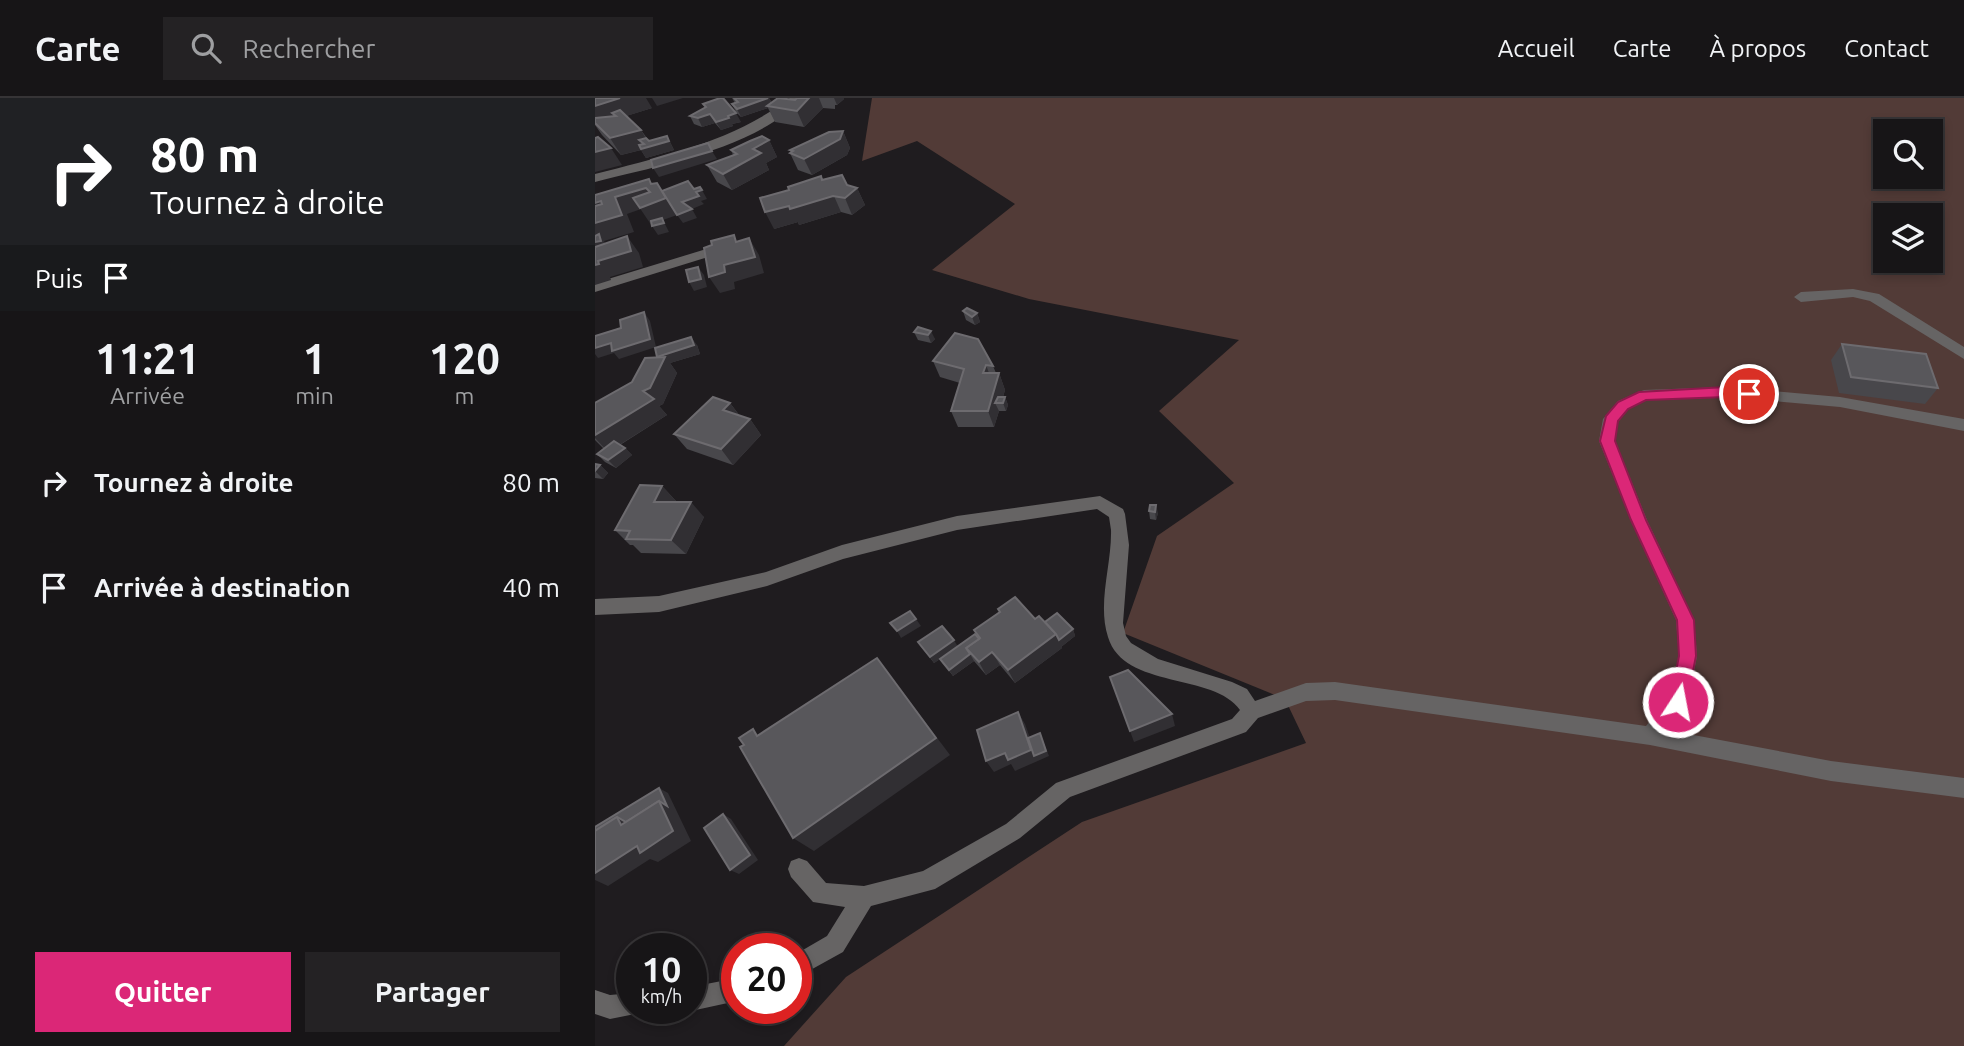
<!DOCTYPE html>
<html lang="fr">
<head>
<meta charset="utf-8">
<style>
	body { margin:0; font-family:Ubuntu,sans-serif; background:#242224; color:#f1f3f6; height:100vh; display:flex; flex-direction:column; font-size:26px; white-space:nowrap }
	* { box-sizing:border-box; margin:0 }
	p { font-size:23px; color:#9e9fa1 }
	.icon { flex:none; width:38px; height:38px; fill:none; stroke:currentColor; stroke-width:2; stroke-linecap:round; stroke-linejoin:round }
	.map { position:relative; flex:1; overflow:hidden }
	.sheet { display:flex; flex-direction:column; background:#171517; width:595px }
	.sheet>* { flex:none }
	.top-card { background:#202124; color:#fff; overflow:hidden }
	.fabs { position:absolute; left:1278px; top:21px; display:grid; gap:14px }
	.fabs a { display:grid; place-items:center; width:70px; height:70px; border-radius:0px; background:#171517; box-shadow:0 4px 10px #0003,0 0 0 2px #363436; font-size:35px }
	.speed { position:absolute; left:21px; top:835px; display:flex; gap:14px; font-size:35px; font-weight:700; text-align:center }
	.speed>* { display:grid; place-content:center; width:91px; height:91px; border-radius:50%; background:#171517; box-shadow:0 4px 10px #0003,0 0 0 2px #363436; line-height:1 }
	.speed small { font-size:18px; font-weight:400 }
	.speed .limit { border:10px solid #d22; background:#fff; color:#111 }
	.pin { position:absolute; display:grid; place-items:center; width:60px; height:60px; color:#fff; margin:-30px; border:4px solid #fff; border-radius:50%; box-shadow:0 2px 7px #0007 }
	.me { position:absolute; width:77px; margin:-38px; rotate:11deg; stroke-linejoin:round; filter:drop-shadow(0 0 5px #0008) }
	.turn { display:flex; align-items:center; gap:24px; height:147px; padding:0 35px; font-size:32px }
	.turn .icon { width:91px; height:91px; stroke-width:2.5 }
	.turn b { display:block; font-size:49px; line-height:60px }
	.then { display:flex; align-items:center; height:66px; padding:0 35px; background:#0003; gap:14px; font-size:26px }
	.eta { display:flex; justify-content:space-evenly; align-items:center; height:119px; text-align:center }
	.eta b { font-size:42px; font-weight:600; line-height:49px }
	.button { display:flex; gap:14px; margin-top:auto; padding:14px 35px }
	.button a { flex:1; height:80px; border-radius:0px; background:#db2777; color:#fff; font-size:28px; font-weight:600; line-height:80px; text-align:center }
	.button a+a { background:#242224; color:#f1f3f6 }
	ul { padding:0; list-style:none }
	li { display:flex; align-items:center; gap:21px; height:105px; padding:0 35px }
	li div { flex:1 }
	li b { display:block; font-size:26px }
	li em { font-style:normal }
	header { display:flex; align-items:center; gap:42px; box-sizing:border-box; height:98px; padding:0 35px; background:#171517; border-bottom:2px solid #363436 }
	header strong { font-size:33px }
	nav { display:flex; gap:38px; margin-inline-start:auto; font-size:24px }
	.search { width:490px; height:63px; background:#242224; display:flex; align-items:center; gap:18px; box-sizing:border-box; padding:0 24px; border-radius:0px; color:#9e9fa1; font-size:26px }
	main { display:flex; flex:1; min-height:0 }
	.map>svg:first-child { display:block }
</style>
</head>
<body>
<header>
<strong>Carte</strong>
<div class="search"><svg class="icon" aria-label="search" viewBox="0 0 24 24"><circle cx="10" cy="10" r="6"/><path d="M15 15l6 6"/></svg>Rechercher</div>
<nav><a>Accueil</a><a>Carte</a><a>À propos</a><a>Contact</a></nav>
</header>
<main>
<section class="sheet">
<div class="top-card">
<div class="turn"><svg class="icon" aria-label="right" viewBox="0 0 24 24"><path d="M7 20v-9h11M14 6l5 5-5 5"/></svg><div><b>80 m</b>Tournez à droite</div></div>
<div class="then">Puis<svg class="icon" aria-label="arrive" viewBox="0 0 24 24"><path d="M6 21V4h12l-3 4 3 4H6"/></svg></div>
</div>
<div class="eta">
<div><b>11:21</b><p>Arrivée</p></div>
<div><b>1</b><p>min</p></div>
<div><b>120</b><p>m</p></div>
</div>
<ul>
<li><svg class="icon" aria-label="right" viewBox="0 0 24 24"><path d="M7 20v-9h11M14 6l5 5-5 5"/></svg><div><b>Tournez à droite</b></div><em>80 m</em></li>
<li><svg class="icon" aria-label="arrive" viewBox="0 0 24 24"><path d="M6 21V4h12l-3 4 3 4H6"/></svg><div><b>Arrivée à destination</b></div><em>40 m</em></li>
</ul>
<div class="button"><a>Quitter</a><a>Partager</a></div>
</section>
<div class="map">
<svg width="1369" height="948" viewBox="0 0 1369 948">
	<rect width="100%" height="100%" fill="#1f1c1f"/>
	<path fill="#523b37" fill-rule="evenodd" d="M277,0h1092v948h-1180l62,-69 236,-155 224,-79 -21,-44 -162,-66 34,-97 77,-53 -75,-72 80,-71 -210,-41 -97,-29 83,-66 -98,-63 -55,20zM1290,33h45v46h-45zM1290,117h45v46h-45z"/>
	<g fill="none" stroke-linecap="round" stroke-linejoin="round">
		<g fill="#666464" fill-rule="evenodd">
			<path d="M195,0h13c-48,51 -143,67 -208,84v-8c69,-18 137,-32 195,-76z"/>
			<polygon points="108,152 113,153 113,159 0,194 0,185"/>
			<polygon points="1258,191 1284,196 1369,249 1369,261 1275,203 1258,199 1206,204 1199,199 1206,194"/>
			<path d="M1131,289l114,10 124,22v12l-124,-24 -114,-10 -80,3 -18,9 -10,12 -3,20 32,79 47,100 3,36 -9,46 -21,28 164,31 133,17v20l-133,-17 -181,-36 -315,-45 -29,1 -48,17 -12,14 -176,65 -50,41 -85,51 -64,17 -28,46 -47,26v-24l31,-18 18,-29 -32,-5 -22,-25 -3,-8 3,-8 8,-3 8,3 19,22 38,3 59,-15 83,-47 50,-41 176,-64 8,-9c-26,-38 -116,-20 -132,-73 -11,-34 4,-73 3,-107l-2,-13 -12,-8 -140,21 -114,29 -76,27 -108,26 -64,3v-16l64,-3 107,-24 76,-27 115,-29 143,-20 23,13 2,5 4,31 -6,78 3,13 5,7 27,16 74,23 15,7 8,12 51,-18 29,-1 311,44 23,-28 10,-42 -3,-36 -45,-100 -32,-79 4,-22 15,-18 26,-11z"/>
			<polygon points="142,880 142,903 96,913 90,910 96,910 96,889"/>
			<polygon points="0,892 15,897 37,895 37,910 47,910 45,915 15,921 0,916"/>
		</g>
	</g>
	<g fill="#48474b">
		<polygon points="0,0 57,10 31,18 46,32 54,43 72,38 79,52 51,60 46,52 26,57 7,37 0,27"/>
		<polygon points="137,0 174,0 177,5 200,2 201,0 249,0 249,1 242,7 240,7 240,11 228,10 209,29 180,24 173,10 146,19 141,14 137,6 140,5"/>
		<polygon points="108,6 146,24 137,26 138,28 126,32 120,25 107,29 99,26 95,18 110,10"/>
		<polygon points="248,33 255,50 252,57 217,77 203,72 195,55 196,54 195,52"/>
		<polygon points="174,42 182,59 171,65 174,72 137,92 122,84 112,67 138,57 136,52"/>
		<polygon points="227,82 262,90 270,107 257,117 246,114 204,127 203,124 179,131 194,92"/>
		<polygon points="368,213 382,215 385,224 380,227 371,222"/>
		<polygon points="323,229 340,241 336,245 323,242 319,234"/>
		<polygon points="1247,246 1343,290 1330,306 1244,295 1236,262"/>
		<polygon points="102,247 105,256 75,265 82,275 68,306 64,308 72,317 25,347 30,350 37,357 21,370 10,364 2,356 9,351 0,342 0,305 37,284 62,259"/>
		<polygon points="338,263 398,268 401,275 404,275 410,292 408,299 410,299 413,307 411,313 404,313 399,329 363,329 356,313 365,285 345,279"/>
		<polygon points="135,305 145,318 155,321 166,337 138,367 92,351 79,336"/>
		<polygon points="0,366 5,367 13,375 8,381 0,380"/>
		<polygon points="67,388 81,403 81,404 109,419 91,456 46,455 38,447 35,447 20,432"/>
		<polygon points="554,413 563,415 561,422 555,421"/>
		<polygon points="403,511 478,531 480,538 466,549 467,550 420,585 405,567 391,577 379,563 358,578 345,561 339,565 323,544 363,548 383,540 379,532 404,514"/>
	</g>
	<g fill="#312f33">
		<polygon points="25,0 51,0 57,10 22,21 17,15 21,21 0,21 0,8"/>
		<polygon points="57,0 88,0 62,8"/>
		<polygon points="174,0 178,8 172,8 173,10 146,19 142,11"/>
		<polygon points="214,0 224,0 228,10 209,29 202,13"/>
		<polygon points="239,0 249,0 249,1 242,7"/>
		<polygon points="141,15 146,24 137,26 138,28 126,32 121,24"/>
		<polygon points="115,16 120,25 107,29 103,20"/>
		<polygon points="46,32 56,49 72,38 79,52 51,60 46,52 26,57 15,40"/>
		<polygon points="248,33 255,50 252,57 217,77 209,61"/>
		<polygon points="174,42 182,59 171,65 174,72 137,92 128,76 158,51"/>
		<polygon points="0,50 16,50 27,67 0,74"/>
		<polygon points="117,53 122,61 64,79 58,70"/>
		<polygon points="54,81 65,98 62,85 82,117 68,122 74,134 63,137 38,100 46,111 32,116 39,134 9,143 13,151 32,138 44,155 48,169 15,179 16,182 0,187 0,105 20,99"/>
		<polygon points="262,90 270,107 257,117 250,100"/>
		<polygon points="107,92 112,101 106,103 109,106 92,113 87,104 101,94"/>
		<polygon points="239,98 246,114 204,127 203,124 179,131 170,114 194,108"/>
		<polygon points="97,111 102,120 88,125 82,117"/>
		<polygon points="154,140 164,157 169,175 139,184 140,191 125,195 114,179 129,167"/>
		<polygon points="103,169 109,177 112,189 99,193 94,184"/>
		<polygon points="49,214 55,223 61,249 24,261 19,255 3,260 0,256 0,250"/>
		<polygon points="382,215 385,224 380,227 377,219"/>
		<polygon points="336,233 340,241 336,245 333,237"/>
		<polygon points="96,239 102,247 105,256 75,265 82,275 68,306 64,308 72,317 13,354 0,340 0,337 48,293 62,259"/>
		<polygon points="391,267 397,283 388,275"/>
		<polygon points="404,275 410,292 406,305 400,305 404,313 399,329 393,313"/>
		<polygon points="410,299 413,307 411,313 408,305"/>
		<polygon points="135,305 147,321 128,312"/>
		<polygon points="155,321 166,337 138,367 126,351"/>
		<polygon points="30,350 37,357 21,370 13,362"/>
		<polygon points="5,367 13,375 8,381 0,373"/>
		<polygon points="67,388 81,403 73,419 59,404"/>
		<polygon points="96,404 109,419 91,456 76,442"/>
		<polygon points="561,407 563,415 561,422 560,414"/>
		<polygon points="321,521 326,528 306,540 302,533"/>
		<polygon points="478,531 480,538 466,549 467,550 420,585 413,572 461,536"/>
		<polygon points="359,542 363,549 339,565 335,559"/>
		<polygon points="397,554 405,567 391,577 384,564"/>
		<polygon points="375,556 379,563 358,578 354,572"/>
		<polygon points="282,560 355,657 219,753 198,740"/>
		<polygon points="423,614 430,626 441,657 445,635 454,658 420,673 416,666 399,674 391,663"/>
		<polygon points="577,616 580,628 539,644 535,633"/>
		<polygon points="64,690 73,695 96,743 63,764 55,761 13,788 0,782 0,775 42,748 78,733 0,755 22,719 64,703"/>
		<polygon points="128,716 136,721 163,762 144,776 135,772"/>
	</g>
	<g fill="#58575b" stroke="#6d6b6f" stroke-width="2">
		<polygon points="0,0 25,0 0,8"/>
		<polygon points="125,0 128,0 141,15 133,18 134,20 121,24 115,16 103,20 95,18 111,9 108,6"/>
		<polygon points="139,0 173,0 142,11 137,6 143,4"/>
		<polygon points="183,0 200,2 202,0 214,0 202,13 172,8"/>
		<polygon points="25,12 46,32 15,40 0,25 0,20 21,18 17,15"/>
		<polygon points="248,33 245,41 209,61 195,55 198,53 195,52 234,34"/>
		<polygon points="72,38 74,43 46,51 44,47 49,46 44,42 51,40 54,43"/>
		<polygon points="167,38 174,42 158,51 166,55 128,76 112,67 142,56 136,52 155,43"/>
		<polygon points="3,39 16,50 0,54 0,40"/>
		<polygon points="113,45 117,53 58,70 56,62"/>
		<polygon points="247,77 252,87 262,90 250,100 238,98 195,111 194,108 170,114 165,100 194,92 193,89 226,78 227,82"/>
		<polygon points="54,81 56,86 62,85 71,100 45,110 38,100 55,94 51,90 20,99 27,117 0,125 0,108 7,106 6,103 0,105 0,97"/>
		<polygon points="93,83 99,91 105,89 107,92 101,94 104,98 87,104 97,111 82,117 67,93"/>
		<polygon points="67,120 69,125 57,128 56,123"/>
		<polygon points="4,136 6,143 0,144 0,138"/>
		<polygon points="139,137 141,144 154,140 160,159 129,167 130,174 114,179 109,150 117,147 116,143"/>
		<polygon points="32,138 36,153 3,163 4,166 0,167 0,149"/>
		<polygon points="103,169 106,181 94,184 91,172"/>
		<polygon points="372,210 382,215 377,219 368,213"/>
		<polygon points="49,214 55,241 17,253 16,245 0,250 0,238 26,230 25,222"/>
		<polygon points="323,229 336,233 333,237 319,234"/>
		<polygon points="360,235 383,241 398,268 391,267 388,275 404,275 393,313 356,313 369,271 338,263"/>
		<polygon points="96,239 99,247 62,259 60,250"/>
		<polygon points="1247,246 1331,256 1343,290 1256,279"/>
		<polygon points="70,259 55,290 48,293 59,301 0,337 0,305 37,284 50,260"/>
		<polygon points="118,299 135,305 128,312 155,321 126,351 79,336"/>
		<polygon points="403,299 410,299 408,305 400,305"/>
		<polygon points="19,343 30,350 13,362 2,356"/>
		<polygon points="0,366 5,367 0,373"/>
		<polygon points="45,387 67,388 59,404 96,404 76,442 31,441 35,433 20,432"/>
		<polygon points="555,407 561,407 560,414 554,413"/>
		<polygon points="420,499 440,521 444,518 461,536 413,572 397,554 384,564 371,550 385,540 379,532 405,514 403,511"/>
		<polygon points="315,513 321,521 302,533 295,525"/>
		<polygon points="462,515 478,531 464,542 461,536 450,524"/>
		<polygon points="347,528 359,542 335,559 323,544"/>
		<polygon points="380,536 384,541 371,550 375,556 354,572 345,561"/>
		<polygon points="282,560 341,640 198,740 145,649 149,647 144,640 158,631 162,638"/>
		<polygon points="533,572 577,616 535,633 515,579"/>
		<polygon points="423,614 436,652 413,662 410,655 391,663 382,632"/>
		<polygon points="445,635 451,653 439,658 433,640"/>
		<polygon points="64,690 72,708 64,703 31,724 22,719 0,733 0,729"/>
		<polygon points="64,703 78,733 45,755 42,748 0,775 0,733 22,719 26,727"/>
		<polygon points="128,716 155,757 135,772 109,730"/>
	</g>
	<polygon fill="#db2777" stroke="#8e194d" stroke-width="2" points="1131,289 1154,291 1160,296 1154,301 1131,299 1051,302 1033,311 1023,323 1020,343 1051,422 1099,522 1101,558 1092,604 1090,610 1083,612 1077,610 1075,604 1084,558 1082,522 1036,422 1005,343 1011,318 1023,304 1044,294"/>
</svg>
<div class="fabs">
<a><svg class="icon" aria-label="search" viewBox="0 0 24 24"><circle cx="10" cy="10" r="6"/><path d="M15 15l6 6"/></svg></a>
<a><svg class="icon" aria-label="layers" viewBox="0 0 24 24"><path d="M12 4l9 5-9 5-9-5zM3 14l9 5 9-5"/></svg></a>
</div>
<div class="speed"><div>10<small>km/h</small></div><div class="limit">20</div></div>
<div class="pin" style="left:1154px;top:296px;background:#d93025"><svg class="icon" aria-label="arrive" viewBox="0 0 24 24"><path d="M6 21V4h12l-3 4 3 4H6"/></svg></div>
<svg class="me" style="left:1083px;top:604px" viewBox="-20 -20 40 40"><circle r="17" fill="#db2777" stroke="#fff" stroke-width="3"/><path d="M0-11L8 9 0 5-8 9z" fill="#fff"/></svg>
</div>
</main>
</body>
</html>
